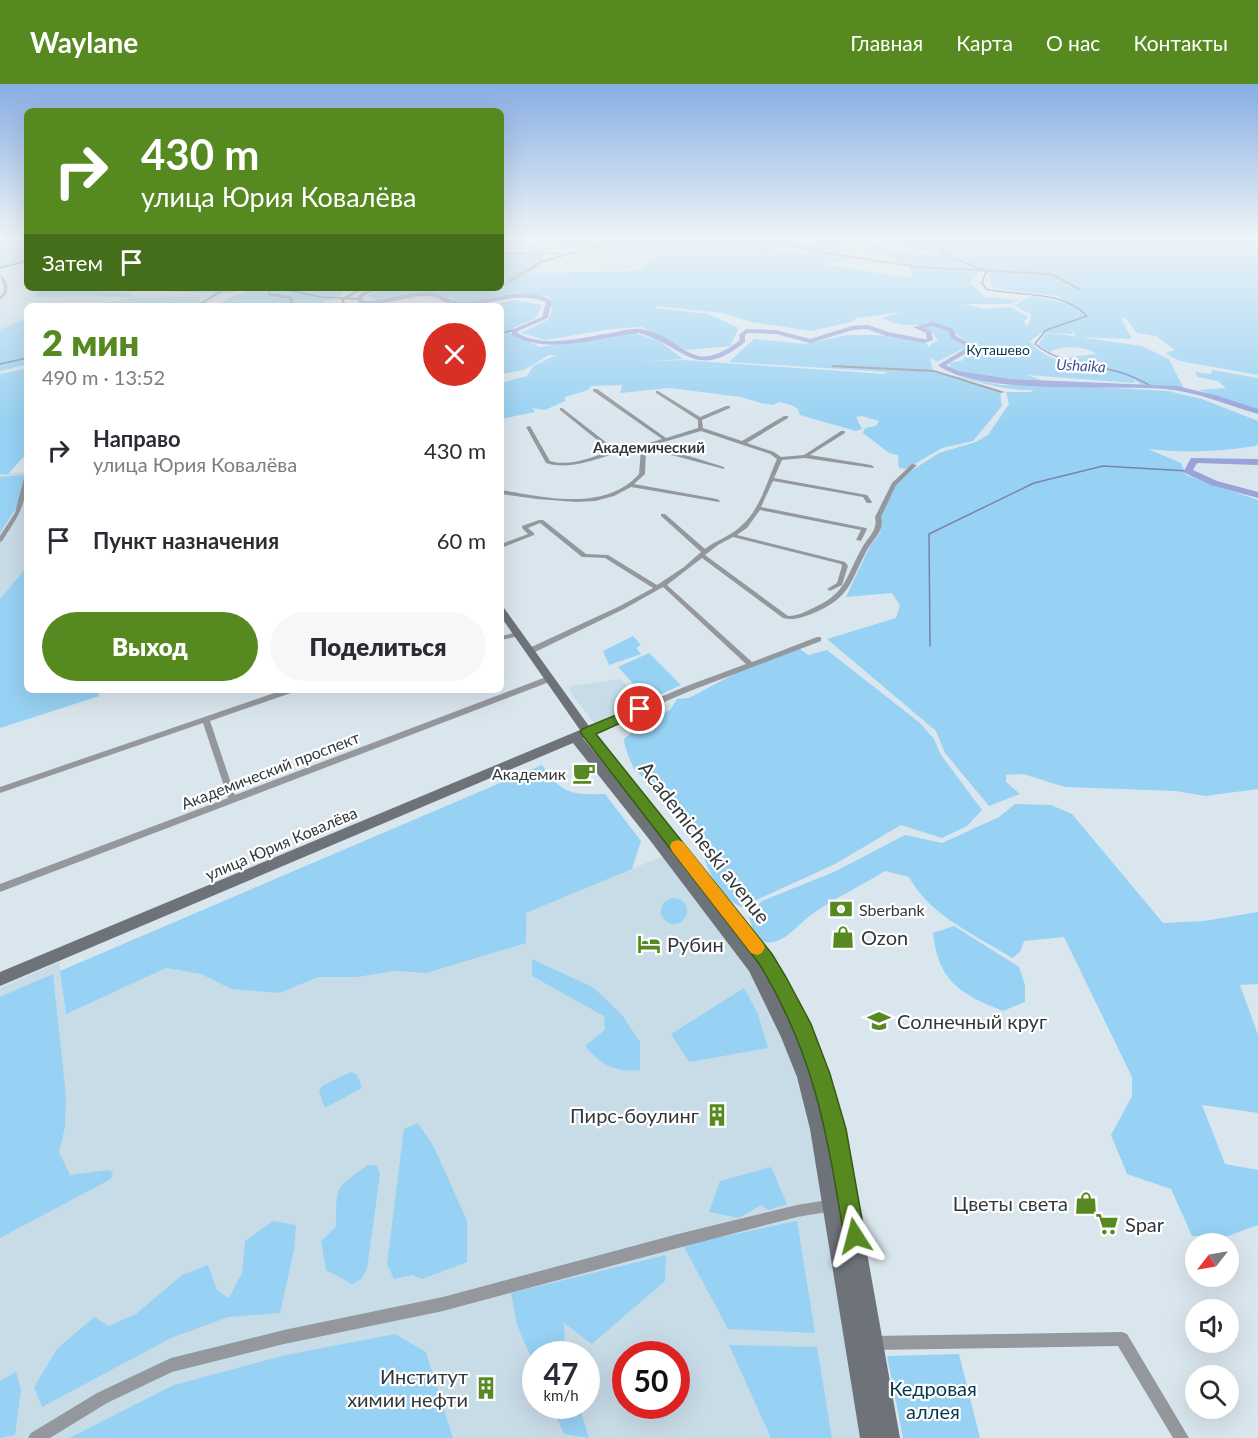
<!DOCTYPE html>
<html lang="ru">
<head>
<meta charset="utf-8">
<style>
	body { margin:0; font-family:Lato,sans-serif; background:#f7f7f7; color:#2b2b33; height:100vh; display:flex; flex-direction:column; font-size:22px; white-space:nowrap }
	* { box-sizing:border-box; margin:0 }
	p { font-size:20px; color:#7c7c81 }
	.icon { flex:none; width:33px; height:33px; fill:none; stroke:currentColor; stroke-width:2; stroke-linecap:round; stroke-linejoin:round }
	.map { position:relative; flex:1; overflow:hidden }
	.drawer { position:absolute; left:24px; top:219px; width:480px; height:390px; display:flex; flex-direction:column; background:#fff; border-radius:9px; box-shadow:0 6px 24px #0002 }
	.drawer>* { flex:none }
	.top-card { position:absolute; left:24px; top:24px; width:480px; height:183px; border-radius:9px; box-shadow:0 6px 24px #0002; background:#568a21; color:#fff; overflow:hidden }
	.needle { width:39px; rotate:239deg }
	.tools { position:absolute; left:1185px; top:1149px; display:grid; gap:12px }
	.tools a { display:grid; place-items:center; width:54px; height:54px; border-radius:50%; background:#fff; box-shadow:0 6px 24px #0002; font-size:30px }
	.speed { position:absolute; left:522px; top:1257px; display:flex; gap:12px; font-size:30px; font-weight:700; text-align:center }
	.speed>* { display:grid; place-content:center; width:78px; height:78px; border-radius:50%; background:#fff; box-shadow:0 6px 24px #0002; line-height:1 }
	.speed small { font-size:15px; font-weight:400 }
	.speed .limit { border:9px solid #d22; background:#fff; color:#111 }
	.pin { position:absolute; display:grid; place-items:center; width:51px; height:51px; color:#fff; margin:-26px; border:3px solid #fff; border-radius:50%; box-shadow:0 2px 6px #0007 }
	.me { position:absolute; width:66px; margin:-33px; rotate:351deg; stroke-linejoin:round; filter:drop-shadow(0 0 4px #0008) }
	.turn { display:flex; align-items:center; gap:21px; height:126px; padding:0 18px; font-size:27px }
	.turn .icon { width:78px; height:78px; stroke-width:2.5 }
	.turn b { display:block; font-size:42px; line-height:51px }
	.then { display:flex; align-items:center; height:57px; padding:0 18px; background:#0003; gap:12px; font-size:22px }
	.round { display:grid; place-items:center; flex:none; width:63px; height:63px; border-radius:32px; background:#f7f7f7 }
	.headline { display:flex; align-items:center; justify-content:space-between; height:102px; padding:0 18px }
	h1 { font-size:36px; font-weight:800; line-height:45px; color:#568a21 }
	.cta { display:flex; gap:12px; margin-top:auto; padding:12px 18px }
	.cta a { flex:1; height:69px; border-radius:36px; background:#568a21; color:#fff; font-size:24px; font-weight:800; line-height:69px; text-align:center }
	.cta a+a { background:#f7f7f7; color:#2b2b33 }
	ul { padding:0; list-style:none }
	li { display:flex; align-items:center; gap:18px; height:90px; padding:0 18px }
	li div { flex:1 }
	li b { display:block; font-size:22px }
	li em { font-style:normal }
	header { display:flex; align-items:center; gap:36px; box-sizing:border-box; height:84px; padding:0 30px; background:#568a21; color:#fff }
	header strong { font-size:28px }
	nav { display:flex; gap:33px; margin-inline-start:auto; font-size:21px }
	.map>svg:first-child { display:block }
</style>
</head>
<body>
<header>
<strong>Waylane</strong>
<nav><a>Главная</a><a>Карта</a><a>О нас</a><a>Контакты</a></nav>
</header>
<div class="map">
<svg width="1258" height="1354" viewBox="0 0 1258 1354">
	<rect width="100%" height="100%" fill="#dae6ee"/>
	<g fill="#c8dce8" fill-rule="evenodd">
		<polygon points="600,163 640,168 645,173 637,185 561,179 577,169"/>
		<polygon points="27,179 27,204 241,204 225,209 206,222 27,222 27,281 0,288 0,186"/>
		<polygon points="27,388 27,606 98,606 99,612 0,644 0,390"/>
		<polygon points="621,595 643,619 594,639 569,606 570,602"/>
		<path d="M663,772l86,114 34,69 15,40 14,49 51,310h-863v-450l59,-26 7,51 100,-45 35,6 30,15 48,4 40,-16h38l38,-6 31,2 100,-60zM536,1270h50v52h-50zM626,1270h50v52h-50z"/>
	</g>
	<g fill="#97d1f3" fill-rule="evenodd">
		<polygon points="11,152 27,152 27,176 0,183 0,157"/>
		<path d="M501,152h274l30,8 32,-8 16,13c-20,11 -53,-4 -77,-1l71,10 4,2 -23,4 75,13h10l-5,-17 -4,3 -13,-4 -3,-4 -22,-3 -4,-4 13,-3 34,10h20l-1,-4 -38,-7 11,-4 -50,-4h407v139l-78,-14 -15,-8 10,-3 -19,-14 -19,-3 -12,-16 -4,2 11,20 -55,-2 -7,-9 3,6 -32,-1 -11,8c13,19 47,25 69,29l-23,-6 -13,-6 33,-4c-9,-8 -35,-9 -46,-2l-12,-7 7,-11h12l85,12 27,13 15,30 -43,-4 -7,-6 1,4 -108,-8 14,5c-30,-1 -61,-1 -89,-11l-3,-6 12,-2 13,-12c-10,-10 -23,-21 -38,-23l12,5 3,6 15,10 -29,15 -7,-5 3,15 68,13 42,-1 125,7 34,8 56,22v23l-3,2c-35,6 -72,7 -107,3l33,14 5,12 72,25v289l-53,7 -29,-5 -111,-4 -42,-13 -17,1v7l14,12 -31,12 -44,-53 -9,-22 -109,-92 69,-21 4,-13 -8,-12 -46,4 24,-51 10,-13 2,-23 18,-32 39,-25 37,-11 12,-7 21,-31 -3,-12h24l4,-2c-28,1 -47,-7 -74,-12l40,14 2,14 -29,35 -31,7 -36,21 -7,-1 -1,-13 -9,-2 -26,-20 2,-5 11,-2 3,-5 -17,-5 -6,1 6,12 -6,2 -56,-16 -2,-6 -7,-4 -12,-3 -6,3 -12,-2 -20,-6 -71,-9 -50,5 2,-8 -31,1 -3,4 -23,7v4l-20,9 -13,-2 3,4 -34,7v-36l26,-7 6,-10 24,-11h-8l-25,15 -23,4v-68h-15l28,-6 28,5 -7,14 -20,8 -5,6 30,14 95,-14 24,8 24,18 -43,3 42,-2 202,14 4,-2 -159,-10 25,-23 50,5 43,-9h31l49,8 1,5 3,-4 7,-3 -5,-7 -12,-6 12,-2c-23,-4 -28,4 -50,-8l19,-6 -45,6 -6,4 -40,9 -59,-9 -30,-9 -66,-7v2l52,6 31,14 -9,18 -43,4 -45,-23 -31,2 -65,11 -25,-7 28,-14 3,-10 -3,-12 -31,-5 -47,11 -15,-1 -3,-4 -27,-5 -44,9 -15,-6 16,-8h118zM532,155l28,9 88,2 -3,1 5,7 -7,7 2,4 -14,2 -100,2 6,-5 10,-18 -2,-3 -25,-6zM975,185c14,4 15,4 17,19l65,8 9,7 -34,-7 -18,9 17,10 -3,11 -5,-4 5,-4 -1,-2 -16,-9 -27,2 -20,-5h47l9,-4 -34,-3 -16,-14 9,-11z"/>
		<path d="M41,204l88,5 5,5 63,-1 5,6 -5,3h-109l45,-8c-32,-3 -67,-1 -101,-1z"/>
		<polygon points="110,204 261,204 268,208 267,204 341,204 343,210 315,222 215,222 233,212 257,204 222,210"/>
		<polygon points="27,234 27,280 0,287 0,246"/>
		<polygon points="27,284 27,369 8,390 0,390 0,290"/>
		<polygon points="1212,286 1258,294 1258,327 1199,306 1226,304 1218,297 1198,293 1195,288 1211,290"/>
		<polygon points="25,391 22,414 0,449 0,393"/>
		<polygon points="27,483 27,606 98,606 99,612 0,644 0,515"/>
		<polygon points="633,552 641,561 636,564 641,570 609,581 603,567"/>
		<path d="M799,564l9,7 19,-5 93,73 14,16 7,16 41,55 -15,16 -25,12 -41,-13 -66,39 -94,43c-29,-15 -38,-49 -44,-77 -16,-4 -27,-11 -27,-29 -3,-1 -33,-29 -35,-31 -4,-7 -11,-23 -11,-31l25,-20 21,-9 7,-11 12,-1 64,-34z"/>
		<polygon points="649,569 681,601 648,616 618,583"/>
		<path d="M542,681c20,29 29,30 63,29l36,47 -9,28 -106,44v30l-100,30 -31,-2 -38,6h-38l-40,16 -48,-4 -30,-15 -35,-6 -100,46 -6,-43z"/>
		<path d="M1015,720l36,1 21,9 91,109 41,-2 54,-9v72l-18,1 18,50v78l-56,-8 23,59 33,6v55l-30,11h-36l-21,-47 -44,-15 -16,-39 21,-39v-19l-68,-140 -40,4 -4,11 -8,6c-36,-23 -82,-42 -103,-81l-24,-6c-24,15 -50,27 -73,43 -13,9 -29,32 -47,28 -11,-2 -14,-18 -16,-27l13,-14 72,-29 71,-37 37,8 57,-26z"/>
		<circle cx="674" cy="827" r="13"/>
		<path d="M954,842l65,41 6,18v17l-22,9c-43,-17 -65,-30 -70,-78z"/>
		<path d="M532,875l62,29 28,27 18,27v28c-25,3 -39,-5 -55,-24l20,-16 -1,-14 -72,-40z"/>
		<polygon points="53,890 66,1013 65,1043 59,1068 70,1091 108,1086 113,1088 111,1095 0,1154 0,913"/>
		<polygon points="744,904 758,930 768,964 689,978 671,950"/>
		<polygon points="351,988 357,991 362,1004 325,1024 319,1008 322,1002"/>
		<polygon points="418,1039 434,1063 467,1137 467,1178 422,1195 412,1191 394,1195 387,1180 404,1045"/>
		<path d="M368,1081l9,1 3,8 -13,95 -6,10 -9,5 -26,-14 -5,-29 15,-14c1,-42 -3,-37 32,-62z"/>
		<polygon points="771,1083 787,1120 769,1126 761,1121 739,1134 709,1128 720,1097"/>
		<polygon points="273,1137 296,1141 294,1166 280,1229 228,1233 171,1254 42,1323 34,1303 57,1265 94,1233 109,1242 136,1230 182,1191 208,1181 217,1206 229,1214 242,1189 245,1157"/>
		<polygon points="797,1137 815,1249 728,1245 683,1161"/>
		<polygon points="666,1171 665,1197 592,1260 564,1239 565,1270 536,1270 535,1283 517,1241 511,1209"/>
		<polygon points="395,1250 426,1268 453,1354 69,1354 174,1301 286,1271"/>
		<polygon points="729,1261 817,1263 832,1354 771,1354"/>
		<polygon points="959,1270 980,1354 903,1354 887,1272"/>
		<polygon points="16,1288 21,1306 15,1351 0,1354 0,1297"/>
		<polygon points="552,1322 579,1322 589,1354 564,1350"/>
	</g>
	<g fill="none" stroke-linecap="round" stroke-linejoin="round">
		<g stroke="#7a83aa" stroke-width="1.5">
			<polyline points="939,152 943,170 984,186"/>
			<path d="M986,188l-4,11 4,6c34,8 75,0 101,27l-41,14 -11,14c25,20 55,20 84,28 12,3 24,10 35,15"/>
			<polyline points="279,204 321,213 359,215"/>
			<polyline points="197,222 226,204"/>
			<polyline points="501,249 515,246"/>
			<polyline points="0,280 27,274"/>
			<polyline points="930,562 929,450 1034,399 1103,382 1188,387"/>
		</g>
		<g fill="#98a3d9" fill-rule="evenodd">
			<path d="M375,204h8l-18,7 -3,4 2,2c21,1 42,-9 64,-9 13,0 21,10 34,10 30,0 62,-19 90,-1l-4,17 -30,13 -1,2c28,16 65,4 95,0 9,-2 19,-5 28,-4 46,6 48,51 100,11l-1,-5 7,-6 30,1 34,9 42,-13 16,-1 20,7 36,7h3l-1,-6 -13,-6 20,-5 20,7 3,7 16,9 -4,7 -22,13 12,6 53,8 166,7 38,9 43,14v5c-31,-9 -60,-22 -93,-25 -52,-4 -191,6 -227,-24l25,-15 2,-4 -14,-8 -3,-7 -15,-5 -10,2 8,3 2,9 -9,3 -38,-7 -19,-7 -14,1 -43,13 -34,-9 -28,-1 -3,2v7c-50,40 -58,5 -106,-9 -41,4 -89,23 -127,2v-5l30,-13 4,-15c-31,-12 -60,6 -92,3 -11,-1 -13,-10 -30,-9 -21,1 -42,11 -64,8l-4,-5 5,-6z"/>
			<polygon points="1191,374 1258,375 1258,381 1197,379 1193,386 1217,397 1258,408 1258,414 1211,401 1185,389 1184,387"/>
		</g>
		<g fill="#94989d" fill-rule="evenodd">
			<polygon points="632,152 635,152 544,178 511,198 508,197 542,176"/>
			<polygon points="749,152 819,167 919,182 1051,189 1082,205 1079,206 1050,191 919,184 819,169"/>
			<polygon points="501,168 561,169 563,170 501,170"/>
			<path d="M0,190c9,8 11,18 0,26v-3c9,-9 1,-13 0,-23z"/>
			<polygon points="267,204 271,204 271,209 292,213 294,217 290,222 286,222 290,217 289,215 268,211"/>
			<polygon points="360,204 365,204 344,216 345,219 356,222 343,221 341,215"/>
			<polygon points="833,281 934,286 1005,308 1001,309 934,288 831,283"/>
			<path d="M593,305h4l69,49 32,-10v-8l-42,-27v-2h2l42,26 26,-11h4v2l-28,12 1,8 39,13 42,-25h4v2l-41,25 27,9 7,5 23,-2 37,-24h4v2l-35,22 61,10 3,2 -1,1 -68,-10 -23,2 -8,18 93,17 5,7 -1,1h-4l-4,-6 -90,-16 -12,26 105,21 1,1 -6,12 -5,-1 5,-10 -101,-20 -13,18 -10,7 108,27 3,4 -6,19 -12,6 -3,-2 10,-6 5,-17 -1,-2 -108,-27 -15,8 -13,10 83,61c8,0 15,-3 23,-7 37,-16 34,-32 52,-63 6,-10 15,-16 12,-29l17,-34 20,-19 5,1 -21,20 -15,32c4,14 -8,22 -14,33 -17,32 -16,47 -53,63 -11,4 -20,8 -31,5l-81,-60 -35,27 85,77 65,-25h4v4l-131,50 -103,44 -4,-3 1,-2 100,-43 62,-23 -83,-77 -39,22 -91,44h-6l-1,-2 1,-2 93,-43 33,-18 -48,-30 -23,-1 -42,-34 -12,5 6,5v2l-33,13v-4l27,-10 -6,-6v-2l17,-6h4l43,34 22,1 49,30 27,-18 17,-15 -40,-36v-2h4l40,35c11,-9 26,-13 36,-23 19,-16 26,-45 36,-67l-7,-5 -69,-23 -54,16c26,3 52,12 77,20v2l-60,-16 -18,-3 -1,24 -11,10 83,15 3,2 -1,1 -88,-15 -17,9 -19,5 -19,1 -39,-3 -36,-5v-4c39,6 88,19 124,-4 5,-3 10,-8 14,-12l2,-25c-32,1 -62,24 -95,14l-20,-36 4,-1 20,35c20,6 42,-4 61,-10l-51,-41v-2h2l54,42 14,-4h11l1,-1 20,-6 -69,-48z"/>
			<path d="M27,392c0,29 -10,42 -25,65l-2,1v-6l15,-23 9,-35z"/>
			<polygon points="518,548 520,548 520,552 501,556 501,552"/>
			<polygon points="546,593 549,593 553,595 552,597 0,808 0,800 228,714 203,639 0,709 0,703 283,606 295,606 294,608 210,637 235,711"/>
			<polygon points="833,1115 838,1116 839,1121 838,1126 833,1127 797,1133 678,1164 443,1227 284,1260 172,1288 107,1319 50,1354 28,1354 31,1349 97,1309 171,1274 284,1246 443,1213 678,1150 797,1121"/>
			<polygon points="1122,1248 1127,1250 1189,1354 1173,1354 1118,1262 872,1266 867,1264 865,1259 867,1254 872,1252"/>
		</g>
		<g fill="#6e737a" fill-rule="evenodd">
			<polygon points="27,176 27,178 0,185 0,183"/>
			<path d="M501,523l3,1 87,121 180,226 39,70 35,104 55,309h-40l-50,-309 -13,-52 -16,-40 -32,-66 -100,-132 -76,-96 -573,243v-14l580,-242 -79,-113zM585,653l51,66 -53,-65z"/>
		</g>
	</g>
	<linearGradient id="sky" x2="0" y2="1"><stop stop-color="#88ade2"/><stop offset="0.45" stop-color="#eef4f7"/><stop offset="1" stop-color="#eef4f7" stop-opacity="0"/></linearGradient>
	<rect width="1258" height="341" fill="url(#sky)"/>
	<path fill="#568a21" stroke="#385a15" stroke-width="1.5" d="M640,621l5,1v6l-49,22 176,220 14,23 25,47 19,50 16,55 19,107 -3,7 -7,3 -8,-3 -3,-7c-17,-102 -29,-180 -84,-271l-180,-233 2,-3z"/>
	<polygon fill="#f59e0b" points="678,756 683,758 762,858 765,863 762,869 757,871 751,869 672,767 670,762 672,758"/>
	<defs>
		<g id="cafe-bare" transform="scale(1.8)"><path d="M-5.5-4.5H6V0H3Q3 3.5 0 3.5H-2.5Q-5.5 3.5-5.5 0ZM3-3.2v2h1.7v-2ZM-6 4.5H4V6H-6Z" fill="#568a21" stroke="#fff" stroke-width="2.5" paint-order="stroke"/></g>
		<g id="bank-bare" transform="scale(1.8)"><path d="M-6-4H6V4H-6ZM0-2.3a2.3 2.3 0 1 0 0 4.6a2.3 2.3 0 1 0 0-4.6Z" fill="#568a21" stroke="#fff" stroke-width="2.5" paint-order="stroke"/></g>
		<g id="shop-bare" transform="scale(1.8)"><path d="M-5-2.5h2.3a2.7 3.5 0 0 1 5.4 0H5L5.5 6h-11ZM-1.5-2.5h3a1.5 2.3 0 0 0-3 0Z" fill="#568a21" stroke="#fff" stroke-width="2.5" paint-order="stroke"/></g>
		<g id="hotel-bare" transform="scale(1.8)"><path d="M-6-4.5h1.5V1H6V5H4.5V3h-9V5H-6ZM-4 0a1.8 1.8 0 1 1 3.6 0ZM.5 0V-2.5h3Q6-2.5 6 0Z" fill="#568a21" stroke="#fff" stroke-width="2.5" paint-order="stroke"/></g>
		<g id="school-bare" transform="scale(1.8)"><path d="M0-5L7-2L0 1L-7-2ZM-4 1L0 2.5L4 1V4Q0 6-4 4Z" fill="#568a21" stroke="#fff" stroke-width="2.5" paint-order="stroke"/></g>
		<g id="building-bare" transform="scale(1.8)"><path d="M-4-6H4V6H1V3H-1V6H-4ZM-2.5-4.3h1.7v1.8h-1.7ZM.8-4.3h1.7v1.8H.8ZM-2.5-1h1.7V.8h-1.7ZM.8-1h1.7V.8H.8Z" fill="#568a21" stroke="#fff" stroke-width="2.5" paint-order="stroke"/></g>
		<g id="supermarket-bare" transform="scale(1.8)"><path d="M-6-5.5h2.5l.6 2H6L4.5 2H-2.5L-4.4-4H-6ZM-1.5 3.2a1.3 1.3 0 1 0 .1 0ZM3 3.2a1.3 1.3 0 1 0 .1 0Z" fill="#568a21" stroke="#fff" stroke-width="2.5" paint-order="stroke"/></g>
	</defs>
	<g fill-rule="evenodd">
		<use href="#cafe-bare" x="584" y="689"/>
		<use href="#bank-bare" x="841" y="825"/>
		<use href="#shop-bare" x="843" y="853"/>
		<use href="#hotel-bare" x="649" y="860"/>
		<use href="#school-bare" x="879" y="937"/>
		<use href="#building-bare" x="717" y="1031"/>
		<use href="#shop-bare" x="1086" y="1119"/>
		<use href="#supermarket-bare" x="1107" y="1140"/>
		<use href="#building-bare" x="486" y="1304"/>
	</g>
	<g text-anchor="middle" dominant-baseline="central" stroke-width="4.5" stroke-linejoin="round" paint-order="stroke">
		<g font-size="14" fill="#043951" stroke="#fff">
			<text x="998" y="265">Куташево</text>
		</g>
		<g font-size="15" font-style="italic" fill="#454f92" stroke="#fff">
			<text transform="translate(1081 281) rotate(3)">Ushaika</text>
		</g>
		<g font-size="15" font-weight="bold" fill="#33383c" stroke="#fff">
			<text x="649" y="363">Академический</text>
		</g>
		<g font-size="16" fill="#33383c" stroke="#fff">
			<text transform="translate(270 686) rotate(-21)">Академический проспект</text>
			<text transform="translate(281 759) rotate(-23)">улица Юрия Ковалёва</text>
		</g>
		<g font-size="16" fill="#33383c" stroke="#fff" text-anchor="end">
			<text x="566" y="689">Академик</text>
			<text x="859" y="825" text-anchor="start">Sberbank</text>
		</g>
		<g font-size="20" fill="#33383c" stroke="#fff">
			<text transform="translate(705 758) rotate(52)">Academicheski avenue</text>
		</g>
		<g font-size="20" fill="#33383c" stroke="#fff" text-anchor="start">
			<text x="861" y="853">Ozon</text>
			<text x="667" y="860">Рубин</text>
			<text x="897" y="937">Солнечный круг</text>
			<text x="699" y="1031" text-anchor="end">Пирс-боулинг</text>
			<text x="1068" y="1119" text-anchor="end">Цветы света</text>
			<text x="1125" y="1140">Spar</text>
			<text x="468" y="1292" text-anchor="end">Институт<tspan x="468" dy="23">химии нефти</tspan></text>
		</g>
		<g font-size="20" fill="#043951" stroke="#fff">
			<text x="933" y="1304">Кедровая<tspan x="933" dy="23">аллея</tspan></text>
		</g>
	</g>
</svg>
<div class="tools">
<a><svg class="needle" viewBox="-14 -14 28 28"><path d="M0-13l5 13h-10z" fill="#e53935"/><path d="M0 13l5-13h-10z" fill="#7c7c81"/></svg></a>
<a><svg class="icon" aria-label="sound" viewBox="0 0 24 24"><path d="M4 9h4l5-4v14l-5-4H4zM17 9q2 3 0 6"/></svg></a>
<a><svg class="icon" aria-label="search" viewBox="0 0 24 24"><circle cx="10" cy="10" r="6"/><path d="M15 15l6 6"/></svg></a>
</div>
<div class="speed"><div>47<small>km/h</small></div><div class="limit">50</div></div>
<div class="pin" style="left:640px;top:625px;background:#d93025"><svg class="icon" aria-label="arrive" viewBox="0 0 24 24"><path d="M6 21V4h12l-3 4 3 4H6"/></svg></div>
<svg class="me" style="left:855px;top:1152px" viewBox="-20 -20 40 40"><path d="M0-17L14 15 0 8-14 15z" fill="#568a21" stroke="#fff" stroke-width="4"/></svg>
<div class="top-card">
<div class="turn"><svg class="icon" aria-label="right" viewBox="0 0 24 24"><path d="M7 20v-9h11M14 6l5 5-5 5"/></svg><div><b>430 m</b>улица Юрия Ковалёва</div></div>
<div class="then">Затем<svg class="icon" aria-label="arrive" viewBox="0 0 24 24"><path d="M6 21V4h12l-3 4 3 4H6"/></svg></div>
</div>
<section class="drawer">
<div class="headline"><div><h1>2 мин</h1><p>490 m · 13:52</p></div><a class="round" style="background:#d93025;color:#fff"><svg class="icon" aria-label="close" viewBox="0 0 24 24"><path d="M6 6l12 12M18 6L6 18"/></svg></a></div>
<ul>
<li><svg class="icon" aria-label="right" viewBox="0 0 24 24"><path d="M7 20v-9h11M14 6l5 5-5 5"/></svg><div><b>Направо</b><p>улица Юрия Ковалёва</p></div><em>430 m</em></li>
<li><svg class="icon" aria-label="arrive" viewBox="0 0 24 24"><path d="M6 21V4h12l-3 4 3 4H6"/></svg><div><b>Пункт назначения</b></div><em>60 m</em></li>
</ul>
<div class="cta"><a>Выход</a><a>Поделиться</a></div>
</section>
</div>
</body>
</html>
